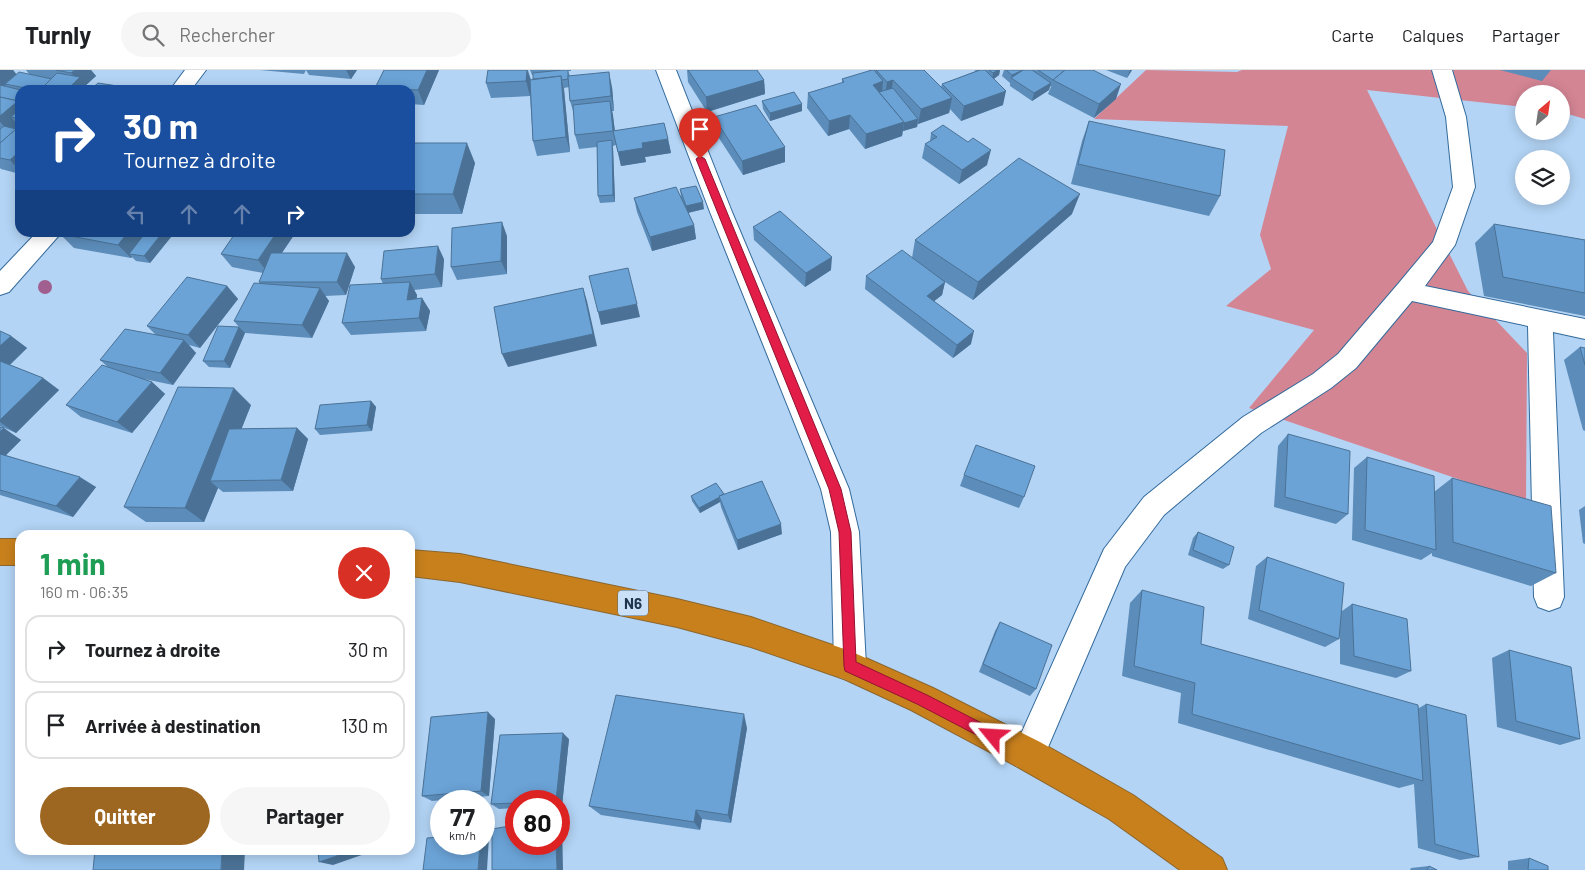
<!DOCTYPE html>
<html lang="fr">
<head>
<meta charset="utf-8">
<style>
	body { margin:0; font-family:Barlow,sans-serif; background:#f6f6f6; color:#202124; height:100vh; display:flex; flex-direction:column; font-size:19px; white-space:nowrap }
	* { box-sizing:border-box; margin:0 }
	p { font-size:16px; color:#757577 }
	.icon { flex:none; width:28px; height:28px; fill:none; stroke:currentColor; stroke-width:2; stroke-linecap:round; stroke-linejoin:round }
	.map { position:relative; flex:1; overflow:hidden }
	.panel { position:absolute; left:15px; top:460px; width:400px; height:325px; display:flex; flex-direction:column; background:#fff; border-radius:15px; box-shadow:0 2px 12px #0003 }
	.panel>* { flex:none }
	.top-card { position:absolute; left:15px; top:15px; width:400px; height:152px; border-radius:15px; box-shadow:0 2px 12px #0003; background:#1a4fa0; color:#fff; overflow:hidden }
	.needle { width:32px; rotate:29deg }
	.controls { position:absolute; left:1515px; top:15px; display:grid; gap:10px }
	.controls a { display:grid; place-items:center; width:55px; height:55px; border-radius:50%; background:#fff; box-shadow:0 2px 12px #0003; font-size:25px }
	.speed { position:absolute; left:430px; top:720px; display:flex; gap:10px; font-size:25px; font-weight:700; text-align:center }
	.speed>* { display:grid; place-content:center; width:65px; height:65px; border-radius:50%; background:#fff; box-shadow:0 2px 12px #0003; line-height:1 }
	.speed small { font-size:12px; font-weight:400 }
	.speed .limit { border:8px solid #d22; background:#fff; color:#111 }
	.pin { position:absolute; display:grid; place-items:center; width:42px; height:42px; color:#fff; margin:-51px -21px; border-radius:50% 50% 50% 0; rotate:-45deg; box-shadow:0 0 5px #0007 }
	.pin .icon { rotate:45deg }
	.me { position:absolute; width:55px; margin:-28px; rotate:297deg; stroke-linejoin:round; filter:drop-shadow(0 0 4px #0008) }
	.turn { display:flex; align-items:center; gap:18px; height:105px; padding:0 25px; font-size:22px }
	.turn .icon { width:65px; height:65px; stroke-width:2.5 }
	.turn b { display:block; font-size:35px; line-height:42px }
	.lanes { display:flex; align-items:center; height:48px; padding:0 25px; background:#0003; justify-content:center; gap:25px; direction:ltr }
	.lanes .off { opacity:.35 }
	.round { display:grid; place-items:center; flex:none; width:52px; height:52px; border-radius:26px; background:#f6f6f6 }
	.headline { display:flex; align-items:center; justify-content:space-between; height:85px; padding:0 25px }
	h1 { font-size:30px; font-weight:700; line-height:38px; color:#1e9e55 }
	.primary-button { display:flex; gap:10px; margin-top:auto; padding:10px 25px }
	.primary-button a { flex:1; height:58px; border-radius:30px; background:#9d6621; color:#fff; font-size:20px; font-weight:700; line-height:58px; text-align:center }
	.primary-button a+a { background:#f6f6f6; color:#202124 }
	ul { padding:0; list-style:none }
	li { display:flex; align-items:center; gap:15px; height:68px; margin:0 10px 8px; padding:0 15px; border:2px solid #e0e0e0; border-radius:15px }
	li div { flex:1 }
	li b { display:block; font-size:19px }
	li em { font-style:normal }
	header { display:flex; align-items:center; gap:30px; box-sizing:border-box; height:70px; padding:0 25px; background:#fff; border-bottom:1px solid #e0e0e0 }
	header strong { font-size:24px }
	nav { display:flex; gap:28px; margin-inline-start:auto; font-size:18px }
	.search { width:350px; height:45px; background:#f6f6f6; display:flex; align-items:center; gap:12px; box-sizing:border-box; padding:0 18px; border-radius:28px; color:#757577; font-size:19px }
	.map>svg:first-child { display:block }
</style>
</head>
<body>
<header>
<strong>Turnly</strong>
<div class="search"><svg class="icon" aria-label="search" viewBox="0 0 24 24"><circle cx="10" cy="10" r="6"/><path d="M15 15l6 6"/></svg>Rechercher</div>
<nav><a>Carte</a><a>Calques</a><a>Partager</a></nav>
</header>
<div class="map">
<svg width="1585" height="800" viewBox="0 0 1585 800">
	<rect width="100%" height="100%" fill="#b3d4f5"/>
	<polygon fill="#d48594" points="1146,0 1237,2 1242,0 1585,0 1585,49 1561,42 1561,24 1524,24 1524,37 1367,20 1468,221 1527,283 1526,432 1249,338 1314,260 1226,236 1271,199 1260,165 1288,56 1094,49"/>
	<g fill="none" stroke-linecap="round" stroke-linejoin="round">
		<g stroke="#336a9b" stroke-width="2">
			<g id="minor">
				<polygon points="185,0 206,0 191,20 170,20"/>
				<polygon points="656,0 676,0 732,142 849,419 859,462 866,596 861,607 850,611 839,607 834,596 831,462 821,419 710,142"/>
				<polygon points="1432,0 1452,0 1466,47 1475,117 1455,175 1425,216 1585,249 1585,269 1553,262 1564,527 1560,537 1549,541 1538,537 1534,527 1528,256 1412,231 1356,298 1331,318 1261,363 1164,445 1125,497 1040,696 1028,700 1016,696 1012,684 1104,479 1144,427 1243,347 1313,304 1338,284 1398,214 1433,172 1453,117 1446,47"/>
				<polygon points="37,162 62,162 9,222 0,225 0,201"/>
			</g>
		</g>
		<g stroke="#8c662d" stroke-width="2">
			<g id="highway">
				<rect x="0" y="469" width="20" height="26"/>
				<polygon points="410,480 460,484 677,529 751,547 850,581 933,618 1040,672 1133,725 1222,788 1227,800 1180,800 1109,749 1016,696 911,640 844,609 751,577 677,557 460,512 410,506"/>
			</g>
		</g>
		<use href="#minor" fill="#fff" fill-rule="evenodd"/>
		<use href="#highway" fill="#c8801d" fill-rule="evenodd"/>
	</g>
	<circle fill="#a05f8f" cx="45" cy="217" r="7"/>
	<g fill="#5c8cb9">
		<polygon points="0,0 13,0 16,4 29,4 26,0 91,0 96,6 86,15 90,20 138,20 20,20 20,104 1,99 0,98"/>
		<polygon points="260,0 306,0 304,4"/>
		<polygon points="306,0 357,0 351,9 309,5"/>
		<polygon points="384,0 439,0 424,35 410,34 410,20 376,20 375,18"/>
		<polygon points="488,0 528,0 531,10 533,9 533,5 532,5 530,0 571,0 571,1 568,1 570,6 612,17 614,41 612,41 615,60 668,69 671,83 645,87 646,92 621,96 616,75 613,76 615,132 600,133 598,126 597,77 579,79 575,65 574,44 570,31 569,17 564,18 570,82 537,86 533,71 530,26 491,28 486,13"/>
		<polygon points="687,0 757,0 764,10 765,24 707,42 688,12"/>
		<polygon points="869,0 924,0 941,17 942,14 976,1 974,0 1000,0 999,5 994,9 1003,35 961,51 950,39 949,43 918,54 918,53 917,57 903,61 903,60 902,66 865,79 849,59 828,66 807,38 808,23 842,13 842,9 869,1"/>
		<polygon points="1004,0 1093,0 1116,29 1094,48 1048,24 1051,17 1050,16 1049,20 1032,31 1010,16 1010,13 1002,6"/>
		<polygon points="1106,0 1132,0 1127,8"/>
		<polygon points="1500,0 1551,0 1542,11"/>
		<polygon points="762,31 802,34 802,41 770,51 763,39"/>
		<polygon points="714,47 785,92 743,105 715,62"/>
		<polygon points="1089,51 1220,126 1209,146 1071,114 1082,71"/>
		<polygon points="931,63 987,95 959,114 922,88 925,74 930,71"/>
		<polygon points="410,73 475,93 462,144 410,144"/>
		<polygon points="680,119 704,139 688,143 694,155 696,169 652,181 637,142 634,128 681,127"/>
		<polygon points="1072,144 973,230 945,212 942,225 934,231 971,274 953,288 865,219 866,206 912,188 915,170"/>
		<polygon points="1494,154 1585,170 1585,246 1484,226 1475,173"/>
		<polygon points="753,157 831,200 805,217 754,170"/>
		<polygon points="62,162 175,162 150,193 136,191 132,187 131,188 74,178 60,164"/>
		<polygon points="236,162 296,162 282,183 355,197 346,225 325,226 329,231 312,268 245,263 230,298 209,297 203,291 239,257 234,251 260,213 259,212 263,203 232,197 221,184"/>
		<polygon points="507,166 507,204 457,210 451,197"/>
		<polygon points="444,189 442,217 414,220 417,225 417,229 422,228 430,241 426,261 351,265 342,253 383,214 381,209"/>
		<polygon points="227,216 238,229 200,278 189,275 196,283 173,315 144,309 152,312 165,324 132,363 81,347 66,335 108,297 100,290 156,265 147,256"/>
		<polygon points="0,261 11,266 27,278 10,295 43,308 59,320 16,363 0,356"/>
		<polygon points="1580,277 1585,278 1585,361 1583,360 1564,290"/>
		<polygon points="371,331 376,337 372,361 320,365 315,359"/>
		<polygon points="251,335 241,359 297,358 308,369 293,421 223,422 218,418 204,452 146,452 124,437"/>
		<polygon points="0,357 21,370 6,385 96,417 73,447 0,425"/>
		<polygon points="1288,364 1348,444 1336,454 1274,437 1278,376"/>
		<polygon points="1367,387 1434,422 1452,408 1556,503 1531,516 1432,486 1432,483 1421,490 1352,470 1354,398"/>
		<polygon points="964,405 1024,427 1019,438 960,416"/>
		<polygon points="724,424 782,464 738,480 721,437 720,432 700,443 692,431 691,426"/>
		<polygon points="1585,436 1585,474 1583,473 1579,440"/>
		<polygon points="1198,462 1229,495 1223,499 1188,485 1193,468"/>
		<polygon points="1267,487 1342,541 1352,534 1411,601 1396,608 1340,594 1340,563 1339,569 1325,577 1248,549 1256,496"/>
		<polygon points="1142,520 1201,574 1419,638 1426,634 1479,787 1460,790 1418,778 1414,714 1399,718 1178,653 1181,623 1122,606 1130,533"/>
		<polygon points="1000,552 1036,619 1030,626 979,602 995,561"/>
		<polygon points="1509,580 1580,669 1560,675 1497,657 1492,588"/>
		<polygon points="495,649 489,726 432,731 422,726"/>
		<polygon points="747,658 731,753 702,749 700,760 601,745 589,736"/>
		<polygon points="569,669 562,736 559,737 559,731 516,731 516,738 499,739 491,734"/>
		<polygon points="1529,788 1548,800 1508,800 1508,791"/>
		<polygon points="1429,796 1437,800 1410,800 1411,798"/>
	</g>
	<g fill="#4b7296">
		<polygon points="0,0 13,0 17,5 5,14 6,15 0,20"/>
		<polygon points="75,0 91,0 96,6 86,15 91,20 67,20 77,10 71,3"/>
		<polygon points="346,0 357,0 351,9"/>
		<polygon points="427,0 439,0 424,35 418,20"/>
		<polygon points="527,0 532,13 530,26 526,11"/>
		<polygon points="997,0 1000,0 999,5 992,10 993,3"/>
		<polygon points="1023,0 1011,8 1010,13 1012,5"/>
		<polygon points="1130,0 1132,0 1127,8"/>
		<polygon points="609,2 612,17 614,41 611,26"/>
		<polygon points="561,6 564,21 570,82 566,67"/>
		<polygon points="764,10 765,24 707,42 706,27"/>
		<polygon points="893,10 891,24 885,26 887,12"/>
		<polygon points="883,11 882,25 873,15"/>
		<polygon points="1051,13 1049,20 1032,31 1034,23"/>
		<polygon points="1121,14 1116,29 1094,48 1099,34"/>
		<polygon points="1006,21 1003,35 961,51 964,36"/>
		<polygon points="952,28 949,43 918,54 921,39"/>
		<polygon points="18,31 20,33 20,49 11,47 19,56 11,63 0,52 0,46"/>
		<polygon points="610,31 613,45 616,74 613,61"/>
		<polygon points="802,34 802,41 770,51 770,43"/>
		<polygon points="850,45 849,59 828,66 829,51"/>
		<polygon points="918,49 917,57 903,61 904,53"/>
		<polygon points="904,52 902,66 865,79 866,64"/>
		<polygon points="668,69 671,83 645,87 646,92 621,96 618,82 642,73"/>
		<polygon points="612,70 613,78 615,132 613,125"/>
		<polygon points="467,73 475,93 462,144 453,124"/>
		<polygon points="785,77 785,92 743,105 742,91"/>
		<polygon points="991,80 987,95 959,114 962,100"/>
		<polygon points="20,81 20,101 10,90"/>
		<polygon points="1080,124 1072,144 973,230 978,212"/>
		<polygon points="703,132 704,139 687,143 686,136"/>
		<polygon points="502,152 507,166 507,204 501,191"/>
		<polygon points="694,155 696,169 652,181 650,167"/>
		<polygon points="128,162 152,162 129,184 132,187 131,188 118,175"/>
		<polygon points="163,162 175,162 150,193 144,186"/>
		<polygon points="277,162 296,162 268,203 258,190"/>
		<polygon points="438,176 444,189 442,217 435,204"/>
		<polygon points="347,183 355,197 346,225 337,212"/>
		<polygon points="832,187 831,200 805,217 806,203"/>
		<polygon points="410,212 417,225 414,243 407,230"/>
		<polygon points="945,212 942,225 924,239 927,226"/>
		<polygon points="227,216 238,229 200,278 188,265"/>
		<polygon points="320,218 329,231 312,268 302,255"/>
		<polygon points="583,218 587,231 597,276 508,297 502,284"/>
		<polygon points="422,228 430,241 426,261 419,248"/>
		<polygon points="637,234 640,247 601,255 598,242"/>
		<polygon points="239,257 245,263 230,298 224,291"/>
		<polygon points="974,261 971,274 953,288 957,275"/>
		<polygon points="11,266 27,278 0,304 0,276"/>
		<polygon points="184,270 196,283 173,315 160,303"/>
		<polygon points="43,308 59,320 16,363 0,352 0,350"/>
		<polygon points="152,312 165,324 132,363 117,352"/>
		<polygon points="234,318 251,335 221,411 210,411 218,418 204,452 185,438"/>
		<polygon points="371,331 376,337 372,361 367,355"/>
		<polygon points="4,358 21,370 0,391 0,362"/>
		<polygon points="297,358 308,369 293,421 281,410"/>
		<polygon points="80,407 96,417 73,447 56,436"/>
		<polygon points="719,427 720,432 700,443 699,438"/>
		<polygon points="781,454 782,464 738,480 737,470"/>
		<polygon points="488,642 495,649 489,726 481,721"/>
		<polygon points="744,644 747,658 731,753 728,745"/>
		<polygon points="563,663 569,669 562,736 559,734 559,731 556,731"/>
		<polygon points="696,740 702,749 700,760 694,752"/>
		<polygon points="559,751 562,753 563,800 557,800 556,774 559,774"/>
		<polygon points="484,765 489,767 487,800 478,800 480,774 484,774"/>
		<polygon points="222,780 245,780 244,800 221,800"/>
		<polygon points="354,780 376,780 333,795 319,792"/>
	</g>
	<g fill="#6ba3d7" stroke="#4b7296">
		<polygon points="56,0 75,0 71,3"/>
		<polygon points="384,0 427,0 418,20 375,18"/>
		<polygon points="488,0 527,0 526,11 486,13"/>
		<polygon points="562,0 568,0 568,9 562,10 561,6 533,9 533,3"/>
		<polygon points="688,0 757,0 764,10 706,27"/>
		<polygon points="872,0 874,0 883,11 873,15 904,52 866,64 850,45 829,51 808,23 844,12 842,9"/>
		<polygon points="876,0 924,0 952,28 921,39 893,10 887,12"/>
		<polygon points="980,0 985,0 1006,21 964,36 942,14"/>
		<polygon points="989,0 997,0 993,3"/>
		<polygon points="1006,0 1032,0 1051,13 1034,23 1011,8 1023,0 1012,5"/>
		<polygon points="1038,0 1065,0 1053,10"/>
		<polygon points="1065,0 1093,0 1121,14 1099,34 1053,10"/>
		<polygon points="19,2 52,9 40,20 36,20 5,14"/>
		<polygon points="609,2 611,26 570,31 568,6"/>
		<polygon points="57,3 80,7 67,20 40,20"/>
		<polygon points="561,6 566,67 533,71 530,10"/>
		<polygon points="98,13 137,19 90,20"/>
		<polygon points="0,15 21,20 20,20 20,32 18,31 0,27"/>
		<polygon points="238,16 258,20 234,20"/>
		<polygon points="893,18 918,49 904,53 904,52 879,22"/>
		<polygon points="794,22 802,34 770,43 762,31"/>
		<polygon points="0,27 18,31 0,46"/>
		<polygon points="610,31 613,61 575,65 573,35"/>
		<polygon points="756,35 785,77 742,91 714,47"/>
		<polygon points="20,39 20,49 11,47"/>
		<polygon points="1089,51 1225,80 1220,126 1078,94"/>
		<polygon points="664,53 668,69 642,73 643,78 618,82 613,61"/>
		<polygon points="20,55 20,81 10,90 0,88 0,73"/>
		<polygon points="943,55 968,72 973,68 991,80 962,100 925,74 937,67 931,63"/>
		<polygon points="4,56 16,59 0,73 0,59"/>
		<polygon points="612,70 613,125 598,126 597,72"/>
		<polygon points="410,73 467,73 453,124 410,124"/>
		<polygon points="1019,88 1080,124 978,212 915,170"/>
		<polygon points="20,105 20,110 15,109"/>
		<polygon points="696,116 703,132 686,136 680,119"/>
		<polygon points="676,117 694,155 650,167 634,128"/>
		<polygon points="780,141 832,187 806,203 753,157"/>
		<polygon points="502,152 501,191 451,197 452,158"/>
		<polygon points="1494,154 1585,170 1585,223 1503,207"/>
		<polygon points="62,162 128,162 118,175 60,164"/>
		<polygon points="146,162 163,162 144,186 129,184"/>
		<polygon points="236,162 277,162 258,190 221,184"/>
		<polygon points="438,176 435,204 381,209 384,181"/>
		<polygon points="902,180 945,212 927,226 974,261 957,275 866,206"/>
		<polygon points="271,183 347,183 337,212 259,212"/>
		<polygon points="628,198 637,234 598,242 589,206"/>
		<polygon points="187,207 227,216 188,265 147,256"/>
		<polygon points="410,212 407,230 422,228 419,248 342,253 350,215"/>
		<polygon points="254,213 320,218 302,255 234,251"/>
		<polygon points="583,218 593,264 502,284 494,237"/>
		<polygon points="218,256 239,257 224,291 203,291"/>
		<polygon points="125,259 184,270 160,303 100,290"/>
		<polygon points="0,261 11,266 0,276"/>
		<polygon points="1580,277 1585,278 1585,295"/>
		<polygon points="0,291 43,308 0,350"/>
		<polygon points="102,295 152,312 117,352 66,335"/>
		<polygon points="178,317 234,318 185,438 124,437"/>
		<polygon points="371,331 367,355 315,359 320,335"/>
		<polygon points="0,357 4,358 0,362"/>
		<polygon points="297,358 281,410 210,411 229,359"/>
		<polygon points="1288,364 1350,381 1348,444 1285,427"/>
		<polygon points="976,375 1035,396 1024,427 964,405"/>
		<polygon points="0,384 80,407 56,436 0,420"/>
		<polygon points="1367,387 1434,406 1436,480 1365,460"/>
		<polygon points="1452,408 1551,436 1556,503 1453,472"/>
		<polygon points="762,411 781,454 737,470 719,426"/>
		<polygon points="716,413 724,424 719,426 720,427 699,438 691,426"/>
		<polygon points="1198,462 1234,477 1229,495 1193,480"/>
		<polygon points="1267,487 1344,513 1339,569 1259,540"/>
		<polygon points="1142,520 1204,537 1201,574 1418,635 1423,711 1192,644 1195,613 1134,596"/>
		<polygon points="1352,534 1407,549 1411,601 1354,586"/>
		<polygon points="1000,552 1052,575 1036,619 983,594"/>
		<polygon points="1509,580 1571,597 1580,669 1516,651"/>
		<polygon points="616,625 744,644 728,745 696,740 694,752 589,736"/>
		<polygon points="1426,634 1466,645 1479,787 1435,774"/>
		<polygon points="488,642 481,721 422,726 431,647"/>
		<polygon points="563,663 556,731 516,731 516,733 491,734 500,665"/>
		<polygon points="516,755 516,774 556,774 557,800 492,800 492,759"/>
		<polygon points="441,767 441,774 480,774 478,800 423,800 427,768"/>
		<polygon points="95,780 222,780 221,800 93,800"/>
		<polygon points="318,780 354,780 319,792"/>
		<polygon points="1529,788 1548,796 1548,800 1528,800"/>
		<polygon points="1429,796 1437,800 1427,800"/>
	</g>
	<polygon fill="#e11d48" stroke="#92132f" points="700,86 705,89 841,419 851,462 856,592 927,625 997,661 999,666 997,671 993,673 988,671 917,634 845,601 844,596 839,462 829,419 696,89"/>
	<g text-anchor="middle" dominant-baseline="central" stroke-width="4" stroke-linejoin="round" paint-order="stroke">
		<rect fill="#cae0f6" stroke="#52687e" stroke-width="1" x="618" y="520.5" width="30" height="25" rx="4"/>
		<g font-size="15" font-weight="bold" fill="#1e354b">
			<text x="633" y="533">N6</text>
		</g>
	</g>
</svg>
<div class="controls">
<a><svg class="needle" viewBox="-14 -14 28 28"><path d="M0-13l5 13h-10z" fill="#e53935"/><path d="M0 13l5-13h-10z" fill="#757577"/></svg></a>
<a><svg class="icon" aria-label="layers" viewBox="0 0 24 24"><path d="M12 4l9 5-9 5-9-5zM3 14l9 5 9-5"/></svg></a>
</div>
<div class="speed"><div>77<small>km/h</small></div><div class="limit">80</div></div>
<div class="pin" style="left:700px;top:89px;background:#d93025"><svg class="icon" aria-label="arrive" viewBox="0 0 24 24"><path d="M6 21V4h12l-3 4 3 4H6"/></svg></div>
<svg class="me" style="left:993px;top:666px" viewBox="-20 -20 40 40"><path d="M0-17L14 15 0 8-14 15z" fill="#e11d48" stroke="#fff" stroke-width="4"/></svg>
<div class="top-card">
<div class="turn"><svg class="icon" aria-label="right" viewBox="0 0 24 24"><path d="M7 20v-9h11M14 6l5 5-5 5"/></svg><div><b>30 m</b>Tournez à droite</div></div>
<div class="lanes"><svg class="icon off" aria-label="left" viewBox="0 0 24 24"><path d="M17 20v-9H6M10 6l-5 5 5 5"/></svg><svg class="icon off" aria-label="ahead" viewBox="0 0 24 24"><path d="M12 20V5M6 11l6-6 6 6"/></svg><svg class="icon off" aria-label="ahead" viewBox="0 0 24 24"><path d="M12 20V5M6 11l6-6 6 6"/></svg><svg class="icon" aria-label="right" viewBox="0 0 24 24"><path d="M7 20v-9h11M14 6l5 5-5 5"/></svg></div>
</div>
<section class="panel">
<div class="headline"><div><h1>1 min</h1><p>160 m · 06:35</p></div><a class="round" style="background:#d93025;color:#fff"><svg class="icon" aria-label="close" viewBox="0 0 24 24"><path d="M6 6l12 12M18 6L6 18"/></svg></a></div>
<ul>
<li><svg class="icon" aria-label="right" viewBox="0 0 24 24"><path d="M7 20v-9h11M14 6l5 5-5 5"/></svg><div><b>Tournez à droite</b></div><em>30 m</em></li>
<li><svg class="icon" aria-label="arrive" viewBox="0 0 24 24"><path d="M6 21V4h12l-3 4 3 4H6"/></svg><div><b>Arrivée à destination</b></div><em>130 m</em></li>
</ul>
<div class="primary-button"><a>Quitter</a><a>Partager</a></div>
</section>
</div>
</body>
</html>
